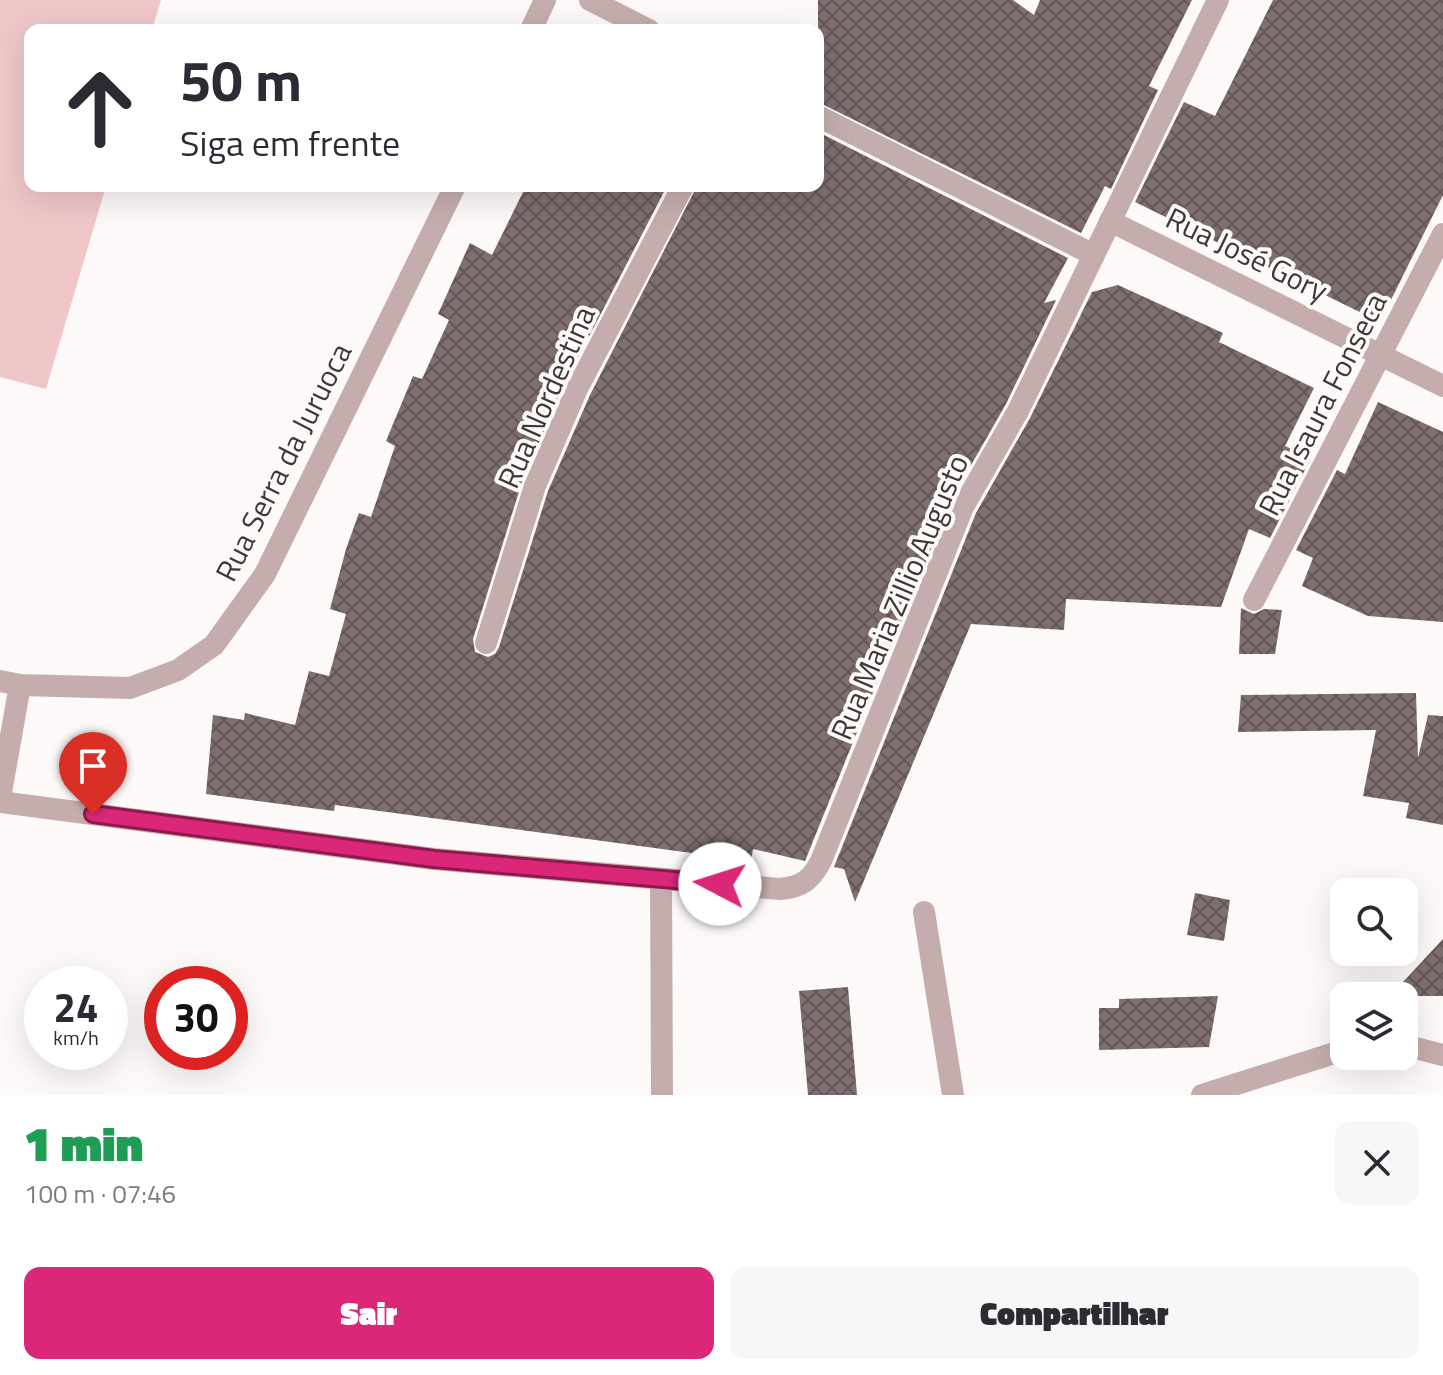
<!DOCTYPE html>
<html lang="pt">
<head>
<meta charset="utf-8">
<style>
	body { margin:0; font-family:"Titillium Web",sans-serif; background:#f7f7f7; color:#2b2b33; height:100vh; display:flex; flex-direction:column; font-size:30px; white-space:nowrap }
	* { box-sizing:border-box; margin:0 }
	p { font-size:26px; color:#7c7c81 }
	.icon { flex:none; width:44px; height:44px; fill:none; stroke:currentColor; stroke-width:2; stroke-linecap:round; stroke-linejoin:round }
	.map { position:relative; height:1095px; overflow:hidden }
	.side { display:flex; flex-direction:column; background:#fff; flex:1 }
	.side>* { flex:none }
	.banner { position:absolute; left:24px; top:24px; width:800px; height:168px; border-radius:16px; box-shadow:0 8px 32px #0002; background:#fff; color:#2b2b33; overflow:hidden }
	.buttons { position:absolute; left:1330px; top:878px; display:grid; gap:16px }
	.buttons a { display:grid; place-items:center; width:88px; height:88px; border-radius:16px; background:#fff; box-shadow:0 8px 32px #0002; font-size:40px }
	.speed { position:absolute; left:24px; top:966px; display:flex; gap:16px; font-size:40px; font-weight:700; text-align:center }
	.speed>* { display:grid; place-content:center; width:104px; height:104px; border-radius:50%; background:#fff; box-shadow:0 8px 32px #0002; line-height:1 }
	.speed small { font-size:20px; font-weight:400 }
	.speed .limit { border:12px solid #d22; background:#fff; color:#111 }
	.pin { position:absolute; display:grid; place-items:center; width:68px; height:68px; color:#fff; margin:-82px -34px; border-radius:50% 50% 50% 0; rotate:-45deg; box-shadow:0 0 8px #0007 }
	.pin .icon { rotate:45deg }
	.me { position:absolute; width:88px; margin:-44px; rotate:275deg; stroke-linejoin:round; filter:drop-shadow(0 0 6px #0008) }
	.turn { display:flex; align-items:center; gap:28px; height:168px; padding:0 24px; font-size:36px }
	.turn .icon { width:104px; height:104px; stroke-width:2.5 }
	.turn b { display:block; font-size:56px; line-height:68px }
	.round { display:grid; place-items:center; flex:none; width:84px; height:84px; border-radius:16px; background:#f7f7f7 }
	.headline { display:flex; align-items:center; justify-content:space-between; height:136px; padding:0 24px }
	h1 { font-size:48px; font-weight:800; line-height:60px; color:#1e9e55 }
	.cta { display:flex; gap:16px; margin-top:auto; padding:16px 24px }
	.cta a { flex:1; height:92px; border-radius:16px; background:#db2777; color:#fff; font-size:32px; font-weight:800; line-height:92px; text-align:center }
	.cta a+a { background:#f7f7f7; color:#2b2b33 }
	.map>svg:first-child { display:block }
</style>
</head>
<body>
<div class="map">
<svg width="1443" height="1095" viewBox="0 0 1443 1095">
	<defs>
		<pattern id="building-cross-hatch" width="8" height="8" patternUnits="userSpaceOnUse" patternTransform="scale(2)"><rect width="8" height="8" fill="#7e6e6f"/><path d="M0 0l8 8M0 8l8-8" fill="none" stroke="#635657"/></pattern>
	</defs>
	<rect width="100%" height="100%" fill="#fdf9f9"/>
	<polygon fill="#efc7c9" points="0,0 161,0 152,30 30,30 30,186 106,186 46,389 0,377"/>
	<g fill="url(#building-cross-hatch)">
		<polygon points="818,0 1013,0 1034,15 1040,0 1192,0 1149,86 1158,90 1111,189 1105,186 1081,233 818,102"/>
		<polygon points="1273,0 1443,0 1443,195 1380,322 1135,202 1184,102 1215,116"/>
		<polygon points="818,132 1068,258 1044,303 1056,300 1006,404 950,502 805,861 753,849 751,861 335,805 334,811 206,794 213,715 244,720 245,713 295,725 309,671 329,676 346,614 330,609 346,549 359,513 371,517 395,446 386,441 413,376 422,379 449,320 438,314 470,243 492,255 526,186 667,186 565,383 522,482 473,639 475,652 488,657 495,654 499,647 548,491 590,395 697,186 818,186"/>
		<polygon points="1118,285 1223,333 1219,342 1314,388 1285,446 1311,458 1270,538 1249,529 1221,607 1066,599 1064,630 971,624 855,902 844,869 834,867 976,513 1030,418 1092,292"/>
		<polygon points="1378,402 1443,432 1443,622 1368,616 1302,586 1313,558 1296,550 1337,470 1345,474"/>
		<polygon points="1241,608 1254,614 1264,609 1282,610 1275,654 1239,654"/>
		<polygon points="1416,693 1418,758 1428,715 1443,716 1443,825 1406,818 1409,803 1363,796 1376,730 1238,732 1241,695"/>
		<polygon points="1195,893 1230,900 1224,941 1187,935"/>
		<polygon points="1443,939 1443,996 1390,996"/>
		<polygon points="848,987 857,1095 808,1095 799,991"/>
		<polygon points="1218,996 1209,1047 1099,1050 1099,1008 1119,1008 1119,999"/>
	</g>
	<g fill="none" stroke-linecap="round" stroke-linejoin="round">
		<g stroke="#c5adad" stroke-width="22">
			<polyline points="590,0 649,30"/>
			<polyline points="531,30 545,0"/>
			<polyline points="818,116 1094,255"/>
			<polyline points="1110,221 1443,386"/>
			<polyline points="1254,600 1443,234"/>
			<polyline points="486,643 535,486 577,389 683,186"/>
			<polyline points="0,681 20,685 130,688 178,670 214,645 265,574 455,186"/>
			<polyline points="0,798 20,685"/>
			<path d="M0,802l434,57 346,30c22,-2 31,-9 41,-28l142,-354 55,-96 200,-411"/>
			<polyline points="661,879 662,1095"/>
			<polyline points="924,912 953,1095"/>
			<polyline points="1404,1045 1443,1055"/>
			<polyline points="1202,1095 1344,1050"/>
		</g>
	</g>
	<g fill="none" stroke-linecap="round" stroke-linejoin="round">
		<g stroke="#8e194d" stroke-width="20">
			<polyline id="route" points="93,814 434,859 720,884"/>
		</g>
		<use href="#route" stroke="#db2777" stroke-width="14"/>
	</g>
	<g text-anchor="middle" dominant-baseline="central" stroke-width="8" stroke-linejoin="round" paint-order="stroke">
		<g font-size="30" fill="#3d3737" stroke="#fdf9f9">
			<text transform="translate(1247 254) rotate(26)">Rua José Gory</text>
			<text transform="translate(546 397) rotate(-66)">Rua Nordestina</text>
			<text transform="translate(1322 404) rotate(-63)">Rua Isaura Fonseca</text>
			<text transform="translate(283 462) rotate(-63)">Rua Serra da Juruoca</text>
			<text transform="translate(899 597) rotate(-67)">Rua Maria Zillio Augusto</text>
		</g>
	</g>
</svg>
<div class="buttons">
<a><svg class="icon" aria-label="search" viewBox="0 0 24 24"><circle cx="10" cy="10" r="6"/><path d="M15 15l6 6"/></svg></a>
<a><svg class="icon" aria-label="layers" viewBox="0 0 24 24"><path d="M12 4l9 5-9 5-9-5zM3 14l9 5 9-5"/></svg></a>
</div>
<div class="speed"><div>24<small>km/h</small></div><div class="limit">30</div></div>
<div class="pin" style="left:93px;top:814px;background:#d93025"><svg class="icon" aria-label="arrive" viewBox="0 0 24 24"><path d="M6 21V4h12l-3 4 3 4H6"/></svg></div>
<svg class="me" style="left:720px;top:884px" viewBox="-20 -20 40 40"><circle r="19" fill="#fff"/><path d="M0-13L10 11 0 6-10 11z" fill="#db2777"/></svg>
<div class="banner">
<div class="turn"><svg class="icon" aria-label="ahead" viewBox="0 0 24 24"><path d="M12 20V5M6 11l6-6 6 6"/></svg><div><b>50 m</b>Siga em frente</div></div>
</div>
</div>
<section class="side">
<div class="headline"><div><h1>1 min</h1><p>100 m · 07:46</p></div><a class="round"><svg class="icon" aria-label="close" viewBox="0 0 24 24"><path d="M6 6l12 12M18 6L6 18"/></svg></a></div>
<div class="cta"><a>Sair</a><a>Compartilhar</a></div>
</section>
</body>
</html>
